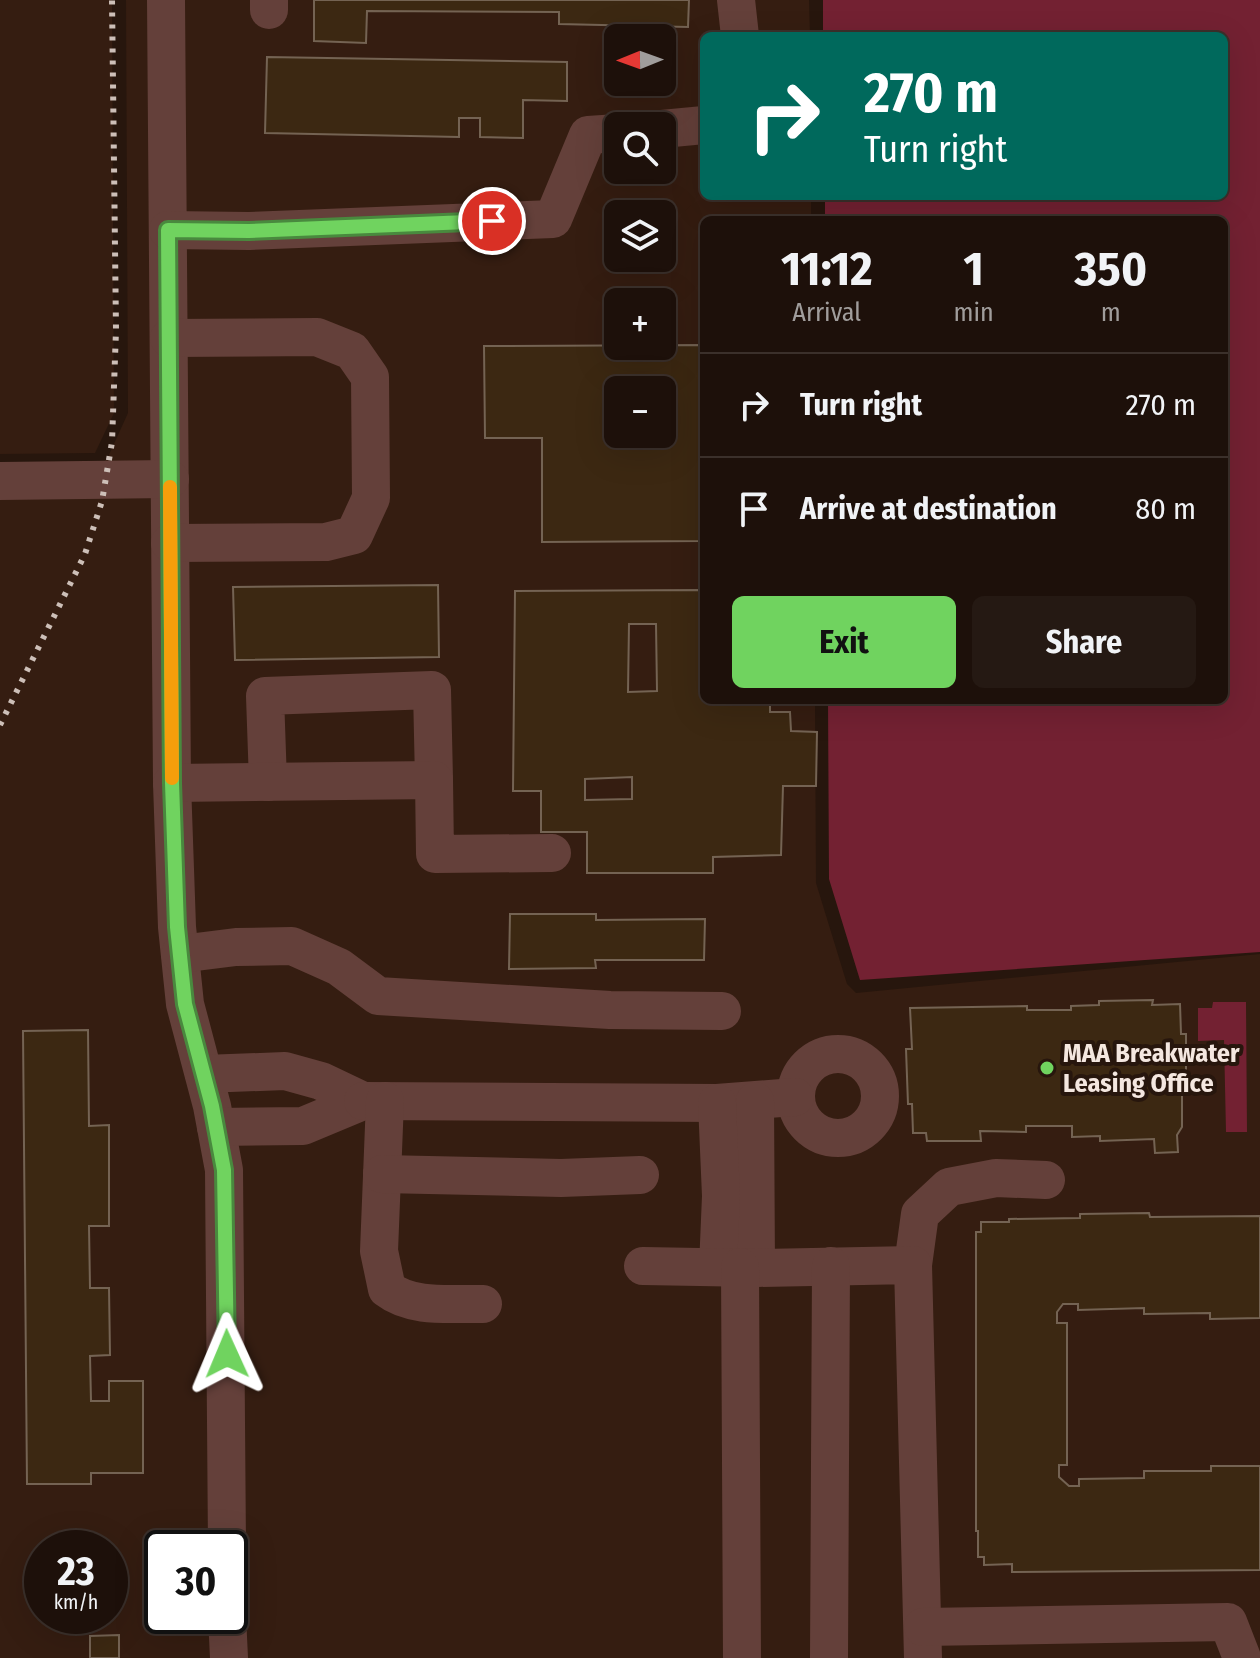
<!DOCTYPE html>
<html lang="en">
<head>
<meta charset="utf-8">
<style>
	body { margin:0; font-family:"Fira Sans Condensed",sans-serif; background:#251913; color:#f1f3f6; height:100vh; display:flex; flex-direction:column; font-size:30px; white-space:nowrap }
	* { box-sizing:border-box; margin:0 }
	p { font-size:26px; color:#a09d9c }
	.icon { flex:none; width:44px; height:44px; fill:none; stroke:currentColor; stroke-width:2; stroke-linecap:round; stroke-linejoin:round }
	.map { position:relative; flex:1; overflow:hidden }
	.sheet { position:absolute; left:700px; top:216px; width:528px; height:488px; display:flex; flex-direction:column; background:#1d100a; border-radius:12px; box-shadow:0 8px 32px #0002,0 0 0 2px #3b302b }
	.sheet>* { flex:none }
	.top-card { position:absolute; left:700px; top:32px; width:528px; height:168px; border-radius:12px; box-shadow:0 8px 32px #0002,0 0 0 2px #3b302b; background:#00695c; color:#fff; overflow:hidden }
	.needle { width:52px; rotate:269deg }
	.controls { position:absolute; left:604px; top:24px; display:grid; gap:16px }
	.controls a { display:grid; place-items:center; width:72px; height:72px; border-radius:12px; background:#1d100a; box-shadow:0 8px 32px #0002,0 0 0 2px #3b302b; font-size:40px }
	.speed { position:absolute; left:24px; top:1530px; display:flex; gap:16px; font-size:40px; font-weight:700; text-align:center }
	.speed>* { display:grid; place-content:center; width:104px; height:104px; border-radius:50%; background:#1d100a; box-shadow:0 8px 32px #0002,0 0 0 2px #3b302b; line-height:1 }
	.speed small { font-size:20px; font-weight:400 }
	.speed .limit { border:4px solid #111; border-radius:12px; background:#fff; color:#111 }
	.pin { position:absolute; display:grid; place-items:center; width:68px; height:68px; color:#fff; margin:-34px; border:4px solid #fff; border-radius:50%; box-shadow:0 2px 8px #0007 }
	.me { position:absolute; width:88px; margin:-44px; rotate:359deg; stroke-linejoin:round; filter:drop-shadow(0 0 6px #0008) }
	.turn { display:flex; align-items:center; gap:28px; height:168px; padding:0 32px; font-size:36px }
	.turn .icon { width:104px; height:104px; stroke-width:2.5 }
	.turn b { display:block; font-size:56px; line-height:68px }
	.eta { display:flex; justify-content:space-evenly; align-items:center; height:136px; text-align:center }
	.eta b { font-size:48px; font-weight:700; line-height:56px }
	.action { display:flex; gap:16px; margin-top:auto; padding:16px 32px }
	.action a { flex:1; height:92px; border-radius:12px; background:#70d35f; color:#111; font-size:32px; font-weight:700; line-height:92px; text-align:center }
	.action a+a { background:#251913; color:#f1f3f6 }
	ul { padding:0; list-style:none }
	li { display:flex; align-items:center; gap:24px; height:104px; padding:0 32px; border-top:2px solid #3b302b }
	li div { flex:1 }
	li b { display:block; font-size:30px }
	li em { font-style:normal }
	.map>svg:first-child { display:block }
</style>
</head>
<body>
<div class="map">
<svg width="1260" height="1658" viewBox="0 0 1260 1658">
	<rect width="100%" height="100%" fill="#27160d"/>
	<g fill="#351d11" fill-rule="evenodd">
		<polygon points="0,0 112,0 114,413 95,453 0,454"/>
		<path d="M126,0h683l1,36h-106v160h107v24h-107v480h111l1,183 31,101 9,9 404,-39v704h-1260v-1191l103,-4 5,-6 20,-44zM618,38h44v44h-44zM618,126h44v44h-44zM618,214h44v44h-44zM618,302h44v44h-44zM618,390h44v44h-44zM42,1548h68v68h-68zM162,1548h68v68h-68z"/>
	</g>
	<g fill="#732132">
		<polygon points="823,0 1260,0 1260,952 860,980 829,879 828,700 1224,700 1224,220 825,220 825,196 1224,196 1224,36 823,36"/>
		<polygon points="1213,1002 1246,1002 1247,1132 1226,1132 1224,1040 1198,1041 1198,1008 1212,1008"/>
	</g>
	<g fill="#3c2812" stroke="#746353" stroke-width="2" fill-rule="evenodd">
		<polygon points="314,0 689,0 688,27 559,24 559,12 367,11 366,43 314,41"/>
		<polygon points="267,57 567,62 567,101 523,100 523,138 480,137 480,118 459,118 459,137 265,133"/>
		<path d="M704,345v196l-162,1v-104h-57l-1,-92zM618,390h44v44h-44z"/>
		<polygon points="438,585 439,657 235,660 233,587"/>
		<path d="M704,590v110h66v12h20l1,19 26,1 -1,54h-33l-2,69 -68,2v16h-126v-41h-46v-41h-28l2,-200zM629,624h27l1,67 -29,1zM632,777v22l-47,1v-21z"/>
		<polygon points="510,914 596,914 596,920 705,919 704,960 595,960 596,968 509,969"/>
		<polygon points="1153,1000 1152,1005 1180,1004 1181,1034 1186,1034 1186,1087 1182,1087 1182,1127 1177,1135 1178,1152 1155,1153 1154,1139 1100,1141 1100,1136 1072,1137 1072,1126 1026,1126 1026,1132 980,1131 981,1141 927,1141 926,1133 913,1133 912,1104 908,1104 906,1049 912,1049 910,1008 1027,1006 1027,1010 1071,1010 1071,1006 1099,1005 1099,1001"/>
		<polygon points="88,1030 89,1126 109,1125 109,1226 89,1226 90,1288 109,1288 110,1355 90,1356 91,1401 109,1401 109,1381 143,1381 143,1473 91,1473 91,1484 27,1484 23,1031"/>
		<polygon points="1149,1213 1150,1217 1260,1216 1260,1318 1210,1319 1210,1313 1144,1314 1144,1308 1078,1310 1078,1304 1063,1304 1057,1312 1057,1323 1067,1323 1067,1465 1059,1465 1059,1477 1069,1486 1079,1486 1079,1479 1144,1478 1144,1471 1211,1471 1211,1466 1260,1466 1260,1570 1012,1572 1012,1564 984,1565 984,1557 978,1557 978,1531 976,1531 976,1232 981,1232 981,1222 1009,1222 1009,1219 1080,1218 1080,1214"/>
		<polygon points="119,1635 119,1658 90,1658 90,1636"/>
	</g>
	<g fill="none" stroke-linecap="round" stroke-linejoin="round">
		<g stroke="#64403a" stroke-width="38">
			<polyline points="166,0 172,783 177,927 185,1004 212,1106 224,1170 227,1548"/>
			<polyline points="269,0 269,10"/>
			<polyline points="736,0 740,36"/>
			<polyline points="662,129 704,125"/>
			<polyline points="168,230 249,231 553,219 588,135 618,133"/>
			<polyline points="169,338 317,337 352,351 370,377 371,498 354,535 326,542 170,543"/>
			<polyline points="0,481 170,479"/>
			<polyline points="268,782 265,696 432,690 434,780"/>
			<polyline points="172,783 434,780 435,854 552,853"/>
			<polyline points="180,954 236,947 292,946 339,967 378,996 610,1010 722,1011"/>
			<circle cx="838" cy="1096" r="42"/>
			<polyline points="204,1074 285,1071 321,1081 363,1101 303,1126 216,1127"/>
			<polyline points="363,1101 717,1103 795,1097"/>
			<path d="M385,1101l-6,150 8,38c26,20 65,14 96,15"/>
			<polyline points="755,1101 756,1268"/>
			<polyline points="717,1103 721,1196 718,1267"/>
			<polyline points="382,1174 561,1178 640,1175"/>
			<polyline points="913,1265 920,1214 949,1187 996,1178 1046,1180"/>
			<polyline points="643,1266 756,1268 913,1265 923,1658"/>
			<polyline points="740,1267 742,1658"/>
			<polyline points="227,1616 229,1658"/>
			<polyline points="923,1627 1228,1622 1242,1658"/>
			<polyline points="829,1658 831,1266"/>
		</g>
		<polyline stroke="#cdbfb8" stroke-width="6" stroke-dasharray="4 8" stroke-linecap="butt" points="0,725 85,554 102,501 112,442 116,330 112,0"/>
	</g>
	<g fill="none" stroke-linecap="round" stroke-linejoin="round">
		<g stroke="#49893e" stroke-width="20">
			<polyline id="route" points="227,1354 224,1170 212,1106 185,1004 177,927 172,783 168,230 249,231 492,221"/>
		</g>
		<use href="#route" stroke="#70d35f" stroke-width="14"/>
		<polyline stroke="#f59e0b" stroke-width="14" points="170,487 172,778"/>
	</g>
	<circle fill="#70d35f" stroke="#27160d" stroke-width="3" cx="1047" cy="1068" r="8"/>
	<g text-anchor="middle" dominant-baseline="central" stroke-width="8" stroke-linejoin="round" paint-order="stroke">
		<g font-size="26" font-weight="bold" fill="#f4e7e0" stroke="#27160d" text-anchor="start">
			<text x="1063" y="1053">MAA Breakwater<tspan x="1063" dy="30">Leasing Office</tspan></text>
		</g>
	</g>
</svg>
<div class="controls">
<a><svg class="needle" viewBox="-14 -14 28 28"><path d="M0-13l5 13h-10z" fill="#e53935"/><path d="M0 13l5-13h-10z" fill="#a09d9c"/></svg></a>
<a><svg class="icon" aria-label="search" viewBox="0 0 24 24"><circle cx="10" cy="10" r="6"/><path d="M15 15l6 6"/></svg></a>
<a><svg class="icon" aria-label="layers" viewBox="0 0 24 24"><path d="M12 4l9 5-9 5-9-5zM3 14l9 5 9-5"/></svg></a>
<a>+</a>
<a>−</a>
</div>
<div class="speed"><div>23<small>km/h</small></div><div class="limit">30</div></div>
<div class="pin" style="left:492px;top:221px;background:#d93025"><svg class="icon" aria-label="arrive" viewBox="0 0 24 24"><path d="M6 21V4h12l-3 4 3 4H6"/></svg></div>
<svg class="me" style="left:227px;top:1354px" viewBox="-20 -20 40 40"><path d="M0-17L14 15 0 8-14 15z" fill="#70d35f" stroke="#fff" stroke-width="4"/></svg>
<div class="top-card">
<div class="turn"><svg class="icon" aria-label="right" viewBox="0 0 24 24"><path d="M7 20v-9h11M14 6l5 5-5 5"/></svg><div><b>270 m</b>Turn right</div></div>
</div>
<section class="sheet">
<div class="eta">
<div><b>11:12</b><p>Arrival</p></div>
<div><b>1</b><p>min</p></div>
<div><b>350</b><p>m</p></div>
</div>
<ul>
<li><svg class="icon" aria-label="right" viewBox="0 0 24 24"><path d="M7 20v-9h11M14 6l5 5-5 5"/></svg><div><b>Turn right</b></div><em>270 m</em></li>
<li><svg class="icon" aria-label="arrive" viewBox="0 0 24 24"><path d="M6 21V4h12l-3 4 3 4H6"/></svg><div><b>Arrive at destination</b></div><em>80 m</em></li>
</ul>
<div class="action"><a>Exit</a><a>Share</a></div>
</section>
</div>
</body>
</html>
